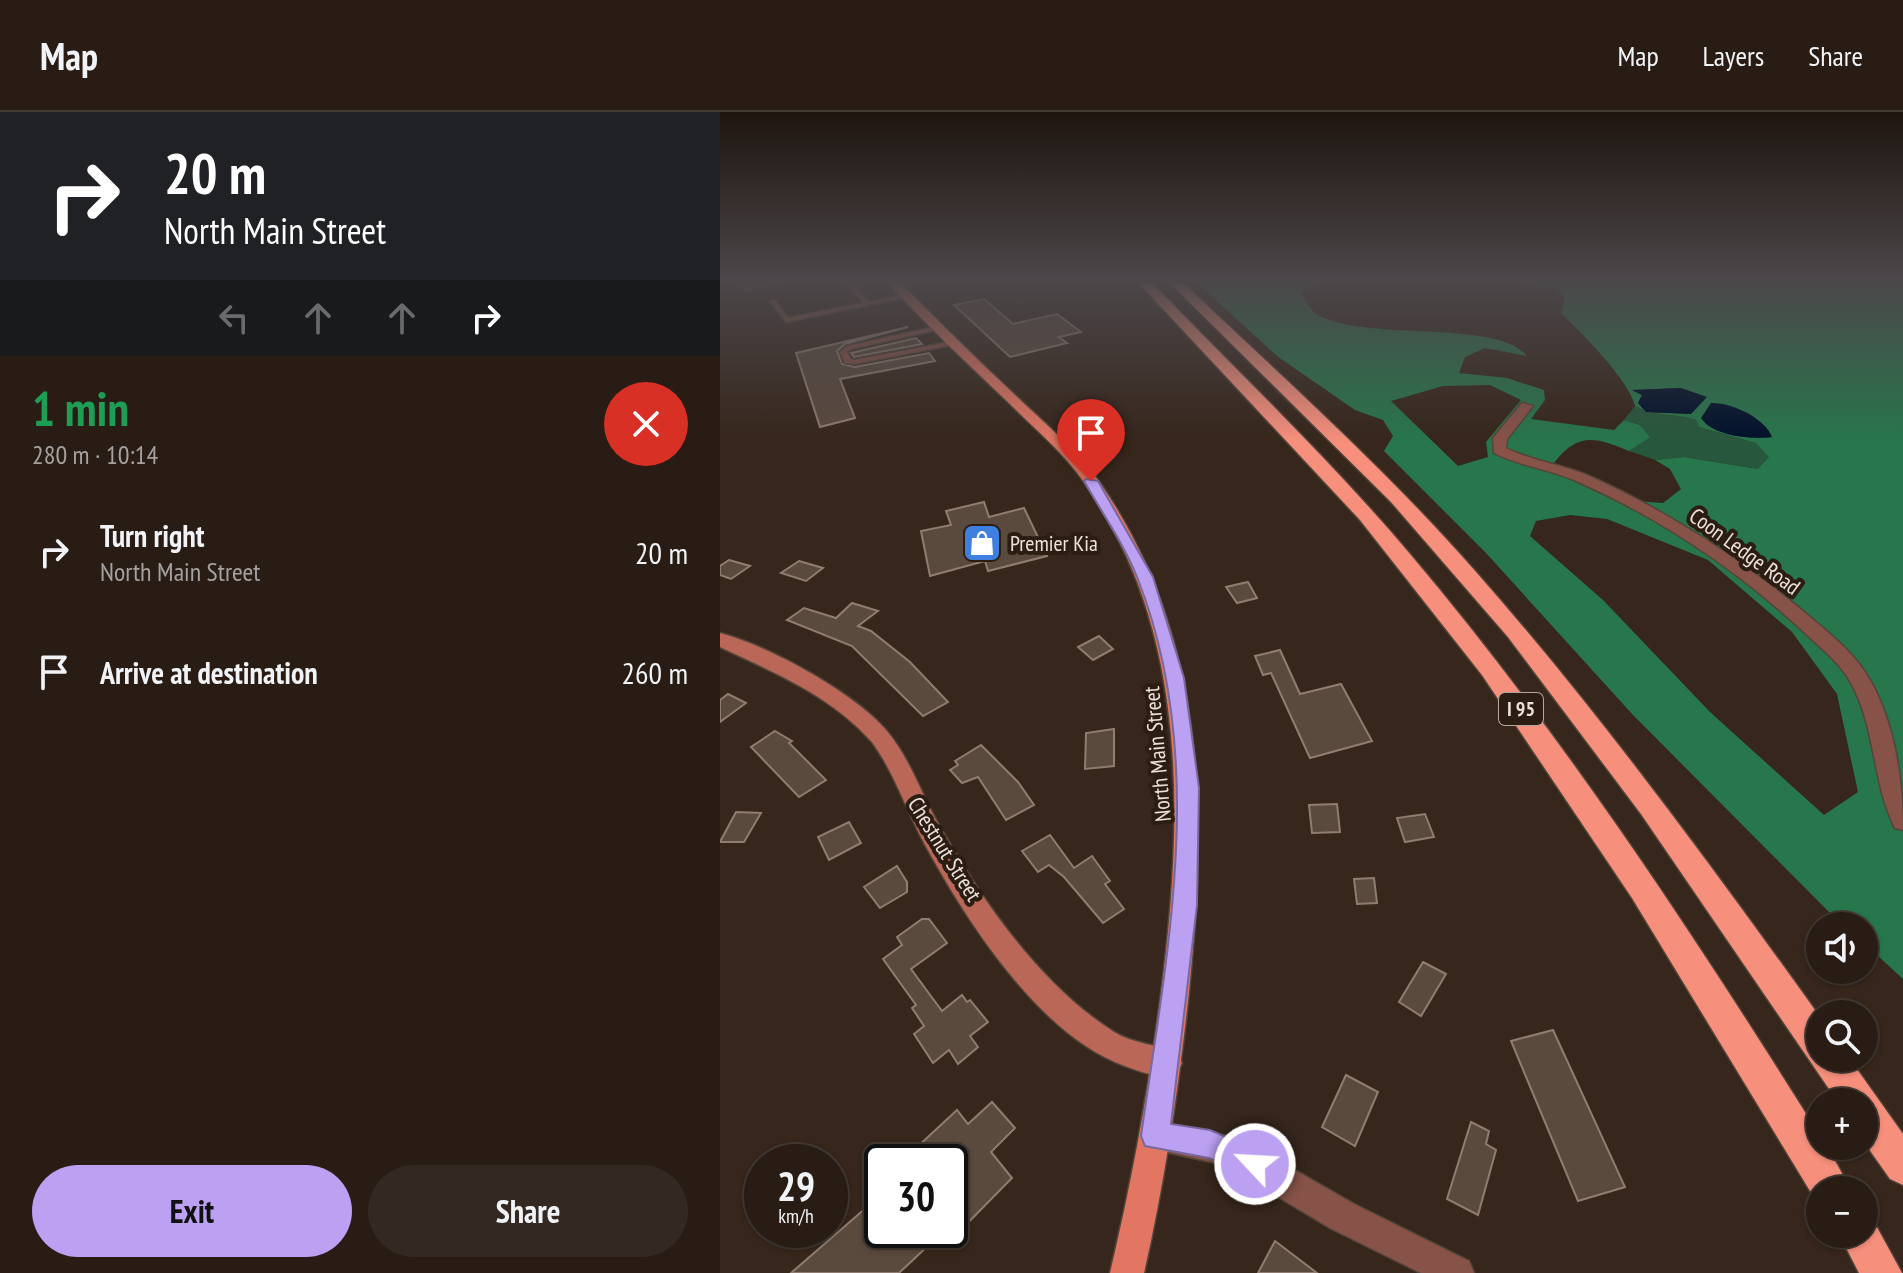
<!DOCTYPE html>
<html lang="en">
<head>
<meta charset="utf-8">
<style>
	body { margin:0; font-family:"PT Sans Narrow",sans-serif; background:#342922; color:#f1f3f6; height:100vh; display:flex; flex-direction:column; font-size:30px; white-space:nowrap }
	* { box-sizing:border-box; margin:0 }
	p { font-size:26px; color:#a5a1a0 }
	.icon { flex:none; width:44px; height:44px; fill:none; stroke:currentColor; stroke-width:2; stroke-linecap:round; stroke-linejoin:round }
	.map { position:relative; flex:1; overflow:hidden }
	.details { display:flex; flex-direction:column; background:#281c14; width:720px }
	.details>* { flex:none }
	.hud { background:#202124; color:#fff; overflow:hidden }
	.tools { position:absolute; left:1086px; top:800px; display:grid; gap:16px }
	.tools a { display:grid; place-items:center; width:72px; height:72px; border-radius:50%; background:#281c14; box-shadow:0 2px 6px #0004,0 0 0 2px #443a34; font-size:40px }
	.speed { position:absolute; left:24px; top:1032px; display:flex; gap:16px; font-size:40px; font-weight:700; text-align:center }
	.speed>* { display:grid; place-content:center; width:104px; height:104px; border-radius:50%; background:#281c14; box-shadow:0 2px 6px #0004,0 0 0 2px #443a34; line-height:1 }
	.speed small { font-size:20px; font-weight:400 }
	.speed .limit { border:4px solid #111; border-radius:12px; background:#fff; color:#111 }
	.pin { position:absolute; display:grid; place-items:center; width:68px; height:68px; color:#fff; margin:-82px -34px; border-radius:50% 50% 50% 0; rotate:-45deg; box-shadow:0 0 8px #0007 }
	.pin .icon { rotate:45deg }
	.me { position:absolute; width:88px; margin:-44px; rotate:295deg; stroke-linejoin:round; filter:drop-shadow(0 0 6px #0008) }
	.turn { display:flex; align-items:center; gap:28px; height:168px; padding:0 32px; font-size:36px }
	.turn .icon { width:104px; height:104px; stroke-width:2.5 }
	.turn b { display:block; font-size:56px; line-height:68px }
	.lanes { display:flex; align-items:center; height:76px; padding:0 32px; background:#0003; justify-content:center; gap:40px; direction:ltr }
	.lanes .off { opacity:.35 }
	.round { display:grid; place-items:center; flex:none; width:84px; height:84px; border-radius:42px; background:#342922 }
	.headline { display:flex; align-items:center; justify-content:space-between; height:136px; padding:0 32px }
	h1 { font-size:48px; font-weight:700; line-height:60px; color:#1e9e55 }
	.primary-button { display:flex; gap:16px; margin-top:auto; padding:16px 32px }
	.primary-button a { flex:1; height:92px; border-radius:48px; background:#bca0f2; color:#111; font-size:32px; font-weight:700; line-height:92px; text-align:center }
	.primary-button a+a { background:#342922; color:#f1f3f6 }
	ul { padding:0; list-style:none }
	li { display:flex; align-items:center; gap:24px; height:120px; padding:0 32px }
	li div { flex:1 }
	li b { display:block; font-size:30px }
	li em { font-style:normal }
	header { display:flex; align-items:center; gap:48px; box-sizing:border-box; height:112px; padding:0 40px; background:#281c14; border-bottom:2px solid #443a34 }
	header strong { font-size:38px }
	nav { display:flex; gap:44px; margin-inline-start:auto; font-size:28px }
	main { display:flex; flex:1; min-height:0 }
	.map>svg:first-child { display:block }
</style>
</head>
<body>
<header>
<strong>Map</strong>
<nav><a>Map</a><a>Layers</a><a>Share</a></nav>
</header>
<main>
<section class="details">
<div class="hud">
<div class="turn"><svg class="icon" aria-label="right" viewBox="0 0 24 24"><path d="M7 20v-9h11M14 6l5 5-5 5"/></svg><div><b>20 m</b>North Main Street</div></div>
<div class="lanes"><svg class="icon off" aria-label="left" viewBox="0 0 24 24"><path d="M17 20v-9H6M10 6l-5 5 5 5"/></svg><svg class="icon off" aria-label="ahead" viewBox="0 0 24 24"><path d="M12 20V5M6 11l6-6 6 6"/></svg><svg class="icon off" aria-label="ahead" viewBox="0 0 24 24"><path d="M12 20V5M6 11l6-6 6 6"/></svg><svg class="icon" aria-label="right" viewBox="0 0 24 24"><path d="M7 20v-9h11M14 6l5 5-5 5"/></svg></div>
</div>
<div class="headline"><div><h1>1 min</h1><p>280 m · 10:14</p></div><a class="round" style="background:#d93025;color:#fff"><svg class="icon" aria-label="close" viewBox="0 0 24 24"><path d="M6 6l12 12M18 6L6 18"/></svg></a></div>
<ul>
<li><svg class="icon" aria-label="right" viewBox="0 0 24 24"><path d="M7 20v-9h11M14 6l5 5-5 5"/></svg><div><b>Turn right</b><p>North Main Street</p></div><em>20 m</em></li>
<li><svg class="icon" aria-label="arrive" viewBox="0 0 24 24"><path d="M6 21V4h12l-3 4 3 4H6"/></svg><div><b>Arrive at destination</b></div><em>260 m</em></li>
</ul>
<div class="primary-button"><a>Exit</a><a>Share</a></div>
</section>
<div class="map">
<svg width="1183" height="1161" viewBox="0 0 1183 1161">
	<rect width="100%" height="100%" fill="#36261b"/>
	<path fill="#27573c" d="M915,294c20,11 41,7 61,14l3,7 57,16 14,14 -11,12 -75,-12 -29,3 -26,-9 20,-15 -9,-11 -16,-5z"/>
	<path fill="#27764c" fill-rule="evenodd" d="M473,167h127l-19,14c4,6 9,16 14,20 44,30 183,5 212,43l-42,-8 -20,9 -6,16 48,5 37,12 1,10 -14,19 83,11 10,-10 16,5 10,12 -21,14c-34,-14 -51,-19 -75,12l58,23 24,15 27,2 18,-14 -11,-20 -15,-9 29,-3 74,12 11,-12 -13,-14 -57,-16 -3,-7c-20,-7 -41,-3 -61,-14 -5,-25 -54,-74 -74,-93l4,-16 -9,-8 -56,-10h403v700l-39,-36v-17h-19l-16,-14 -196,-197 -147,-162 -102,-102 9,-15 -10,-16 -28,-10 -78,-54zM770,273l31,15 -35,42 2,15 -30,9 -67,-65 52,-15zM961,276l10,26 -45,-2 -8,-9 4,-8 -10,-5zM850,403l37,4 101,41 84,72 45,62 21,98 -34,23 -114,-103 -107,-112 -73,-64 6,-15z"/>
	<g fill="#00112b">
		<polygon points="961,276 987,285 971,302 926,300 918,291 922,283 912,278"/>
		<path d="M991,291c20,-1 54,15 61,34 -20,3 -60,-1 -71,-19z"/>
	</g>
	<g fill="#5a493d" stroke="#907c70" stroke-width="2">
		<polygon points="264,187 293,212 337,202 361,220 339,225 347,231 290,245 234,193"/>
		<polygon points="188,215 125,232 117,239 122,252 135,255 209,241 215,249 120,267 135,306 100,315 76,241"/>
		<polygon points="196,226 202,232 134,245 131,241"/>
		<polygon points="264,390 269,405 304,396 327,444 268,459 265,449 210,464 201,419 231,413 226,399"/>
		<polygon points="9,448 30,454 11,467 0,463 0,454"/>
		<polygon points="79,449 103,456 86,469 61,461"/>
		<polygon points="528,470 537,486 517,491 506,475"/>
		<polygon points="132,491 158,499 138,514 151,519 190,550 228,590 203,604 132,534 67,508 84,496 116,506"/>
		<polygon points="379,524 393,537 373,548 358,535"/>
		<polygon points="560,538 580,582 621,572 652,629 590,646 551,561 543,563 535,544"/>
		<polygon points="8,582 26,591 0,610 0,588"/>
		<polygon points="394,617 394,654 365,657 366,621"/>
		<polygon points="55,619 72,629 69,631 106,668 79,685 31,635"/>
		<polygon points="261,633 298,670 314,693 286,708 258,665 242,671 230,658 238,653 235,649"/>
		<polygon points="617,692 620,720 592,721 589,693"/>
		<polygon points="16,700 41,701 24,730 0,730"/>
		<polygon points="705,702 714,725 685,730 677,706"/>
		<polygon points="129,710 141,731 109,748 98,725"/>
		<polygon points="330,723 354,756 372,744 390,769 385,772 404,797 383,811 344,765 329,753 318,760 302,739"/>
		<polygon points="177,754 187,770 187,780 160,796 144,775"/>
		<polygon points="654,766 657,791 637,792 634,767"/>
		<polygon points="202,807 209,807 227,831 191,857 222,899 242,883 247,890 250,888 268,910 250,924 258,935 238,952 229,938 213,951 194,922 204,914 192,896 196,893 163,847 182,833 177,825"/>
		<polygon points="703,850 726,862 701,904 679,890"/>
		<polygon points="833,918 905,1075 858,1089 791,929"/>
		<polygon points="626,963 658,980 635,1034 602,1015"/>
		<polygon points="272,990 295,1016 271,1040 292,1066 230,1129 230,1050 181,1050 237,998 248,1012"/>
		<polygon points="751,1010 769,1019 766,1032 776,1038 758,1103 727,1087"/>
		<polygon points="162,1082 162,1118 225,1118 179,1161 71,1161"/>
		<polygon points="555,1129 597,1161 538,1161"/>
	</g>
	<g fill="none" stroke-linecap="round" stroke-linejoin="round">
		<g stroke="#53443a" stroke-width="3">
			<g id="lane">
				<polygon points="63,167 77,167 25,178 22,176"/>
				<polygon points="123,167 129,167 149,190 189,182 192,184 66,210 50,189 55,188 68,206 144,191"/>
				<polygon points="219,214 222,216 221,217 131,237 127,240 131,247 134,248 235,229 238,231 237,232 134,252 125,251 120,240 127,234"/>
			</g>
		</g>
		<g stroke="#53443a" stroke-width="3">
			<g id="street">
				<path d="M802,291l11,3 -26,33 -1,9c26,13 55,16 81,27 79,35 151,82 217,137 21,18 45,36 61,60 29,44 38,107 38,158l-8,-2c-23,-46 -19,-100 -44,-145 -10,-19 -29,-34 -45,-49 -67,-63 -147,-117 -232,-154 -26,-11 -54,-14 -80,-27l-1,-15z"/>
				<polygon points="435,1009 521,1027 634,1092 749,1149 754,1161 701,1161 610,1116 505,1053 424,1035 420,1024 424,1013"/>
			</g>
		</g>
		<g stroke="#53443a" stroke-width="3">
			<path id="secondary" d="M0,521c49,13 133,59 166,97 24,28 35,64 53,95 43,76 101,160 175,207 19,12 43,12 63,21l5,10 -5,10c-16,7 -36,-1 -52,-7 -87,-31 -161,-149 -203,-227 -17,-33 -29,-68 -50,-97 -42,-47 -97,-69 -152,-95z"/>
		</g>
		<g stroke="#53443a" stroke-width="3">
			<path id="primary" d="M165,167h11c39,38 77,77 117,114 29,28 61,54 85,87 108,154 109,331 91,512 -10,94 -24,188 -45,281h-34c22,-92 39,-185 51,-279 22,-173 29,-363 -77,-512 -21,-30 -50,-54 -75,-79 -42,-40 -86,-81 -124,-124z"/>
		</g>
		<g stroke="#53443a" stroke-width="3">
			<g id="highway">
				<path d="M415,167h13c88,91 180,178 262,275 153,181 284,381 410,582v10h7l24,44h-31l-2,14 -186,-306 -150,-223 -122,-155z"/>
				<path d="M446,167h13c101,96 205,188 297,293 124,141 235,293 344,445v41h29l54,76v51l-13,-6 -26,-37v-40h-26l-197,-288 -133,-177 -117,-135z"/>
				<polygon points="1144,1104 1153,1108 1182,1161 1139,1161 1119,1122 1144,1122"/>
			</g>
		</g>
		<use href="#lane" fill="#875248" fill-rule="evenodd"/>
		<use href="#street" fill="#875248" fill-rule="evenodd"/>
		<use href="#secondary" fill="#ba6758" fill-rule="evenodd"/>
		<use href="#primary" fill="#e27663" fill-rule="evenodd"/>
		<use href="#highway" fill="#f68f7c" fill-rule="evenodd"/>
	</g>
	<linearGradient id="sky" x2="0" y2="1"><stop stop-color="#1e150f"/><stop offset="0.51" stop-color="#4c474a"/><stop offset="1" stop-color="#4c474a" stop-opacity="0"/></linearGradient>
	<rect width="1183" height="330" fill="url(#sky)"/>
	<path fill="#bca0f2" stroke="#7a689d" stroke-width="2" d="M366,367l12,2 55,96 31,101 15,110 -2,117 -26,219 39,6 55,24 4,10 -4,10 -10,4 -46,-20 -64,-12 -4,-10c26,-184 68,-379 -4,-559 -13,-33 -35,-64 -53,-96z"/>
	<defs>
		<g id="shop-square" transform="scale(2)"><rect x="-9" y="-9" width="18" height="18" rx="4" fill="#3f7fe0" stroke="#2c1d12"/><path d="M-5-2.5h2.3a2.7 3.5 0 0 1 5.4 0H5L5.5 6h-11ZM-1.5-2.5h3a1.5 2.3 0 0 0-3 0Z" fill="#fff"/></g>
	</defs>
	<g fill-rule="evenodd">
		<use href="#shop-square" x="262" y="431"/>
	</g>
	<g text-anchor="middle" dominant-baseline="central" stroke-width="8" stroke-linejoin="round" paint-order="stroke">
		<rect fill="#2c1d12" stroke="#b2a69e" stroke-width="2" x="779" y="581" width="44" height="32" rx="6"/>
		<g font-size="20" font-weight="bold" fill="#ece1da">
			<text x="801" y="597">I 95</text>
		</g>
		<g font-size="22" fill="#ece1da" stroke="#2c1d12" text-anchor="start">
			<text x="290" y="431">Premier Kia</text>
		</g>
		<g font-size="22" fill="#ece1da" stroke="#2c1d12">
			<text transform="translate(1025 439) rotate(36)">Coon Ledge Road</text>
			<text transform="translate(437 642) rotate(-95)">North Main Street</text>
			<text transform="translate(225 737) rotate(58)">Chestnut Street</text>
		</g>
	</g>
</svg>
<div class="tools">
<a><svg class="icon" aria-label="sound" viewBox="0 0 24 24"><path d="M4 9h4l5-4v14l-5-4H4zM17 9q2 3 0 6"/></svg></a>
<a><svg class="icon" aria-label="search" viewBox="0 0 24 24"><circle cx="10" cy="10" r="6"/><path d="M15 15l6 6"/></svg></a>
<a>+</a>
<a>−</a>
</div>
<div class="speed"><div>29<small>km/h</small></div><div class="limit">30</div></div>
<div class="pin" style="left:371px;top:369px;background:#d93025"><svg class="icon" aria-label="arrive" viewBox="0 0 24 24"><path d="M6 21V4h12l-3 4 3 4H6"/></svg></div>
<svg class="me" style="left:535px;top:1052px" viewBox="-20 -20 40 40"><circle r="17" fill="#bca0f2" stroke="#fff" stroke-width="3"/><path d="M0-11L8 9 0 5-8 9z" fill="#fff"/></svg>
</div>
</main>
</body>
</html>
